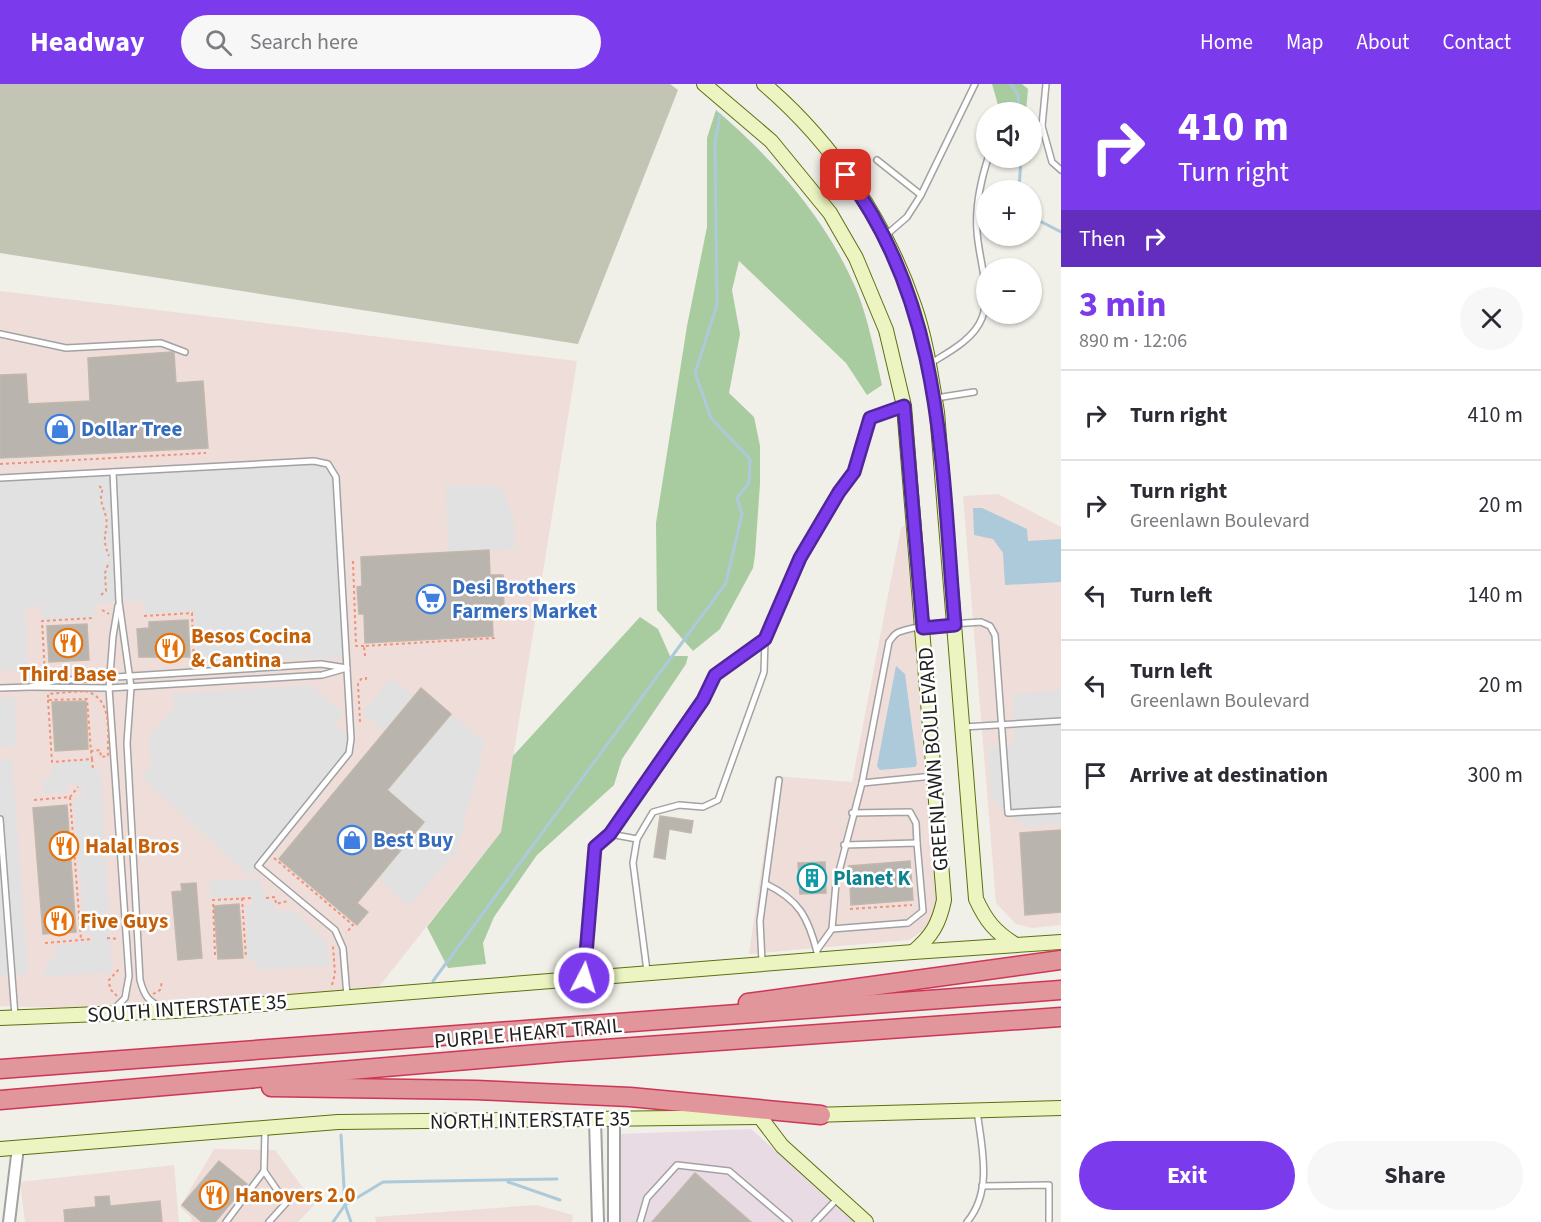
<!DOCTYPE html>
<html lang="en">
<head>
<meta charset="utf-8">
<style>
	body { margin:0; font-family:"Source Sans 3",sans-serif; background:#f7f7f7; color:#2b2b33; height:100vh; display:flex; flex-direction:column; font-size:22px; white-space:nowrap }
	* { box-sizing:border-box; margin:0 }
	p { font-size:20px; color:#7c7c81 }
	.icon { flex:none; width:33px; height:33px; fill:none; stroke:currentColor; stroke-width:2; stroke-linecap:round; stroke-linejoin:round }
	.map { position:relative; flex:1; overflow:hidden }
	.side { display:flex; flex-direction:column; background:#fff; width:480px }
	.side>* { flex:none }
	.guide { background:#7c3aed; color:#fff; overflow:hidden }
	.tools { position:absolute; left:976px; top:18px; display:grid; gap:12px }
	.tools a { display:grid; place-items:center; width:66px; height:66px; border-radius:50%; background:#fff; box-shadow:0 2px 4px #0004; font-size:30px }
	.pin { position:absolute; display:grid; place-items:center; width:51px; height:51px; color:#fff; margin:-26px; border-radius:12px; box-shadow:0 3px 9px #0006 }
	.me { position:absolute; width:66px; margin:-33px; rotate:5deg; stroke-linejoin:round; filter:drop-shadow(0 0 4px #0008) }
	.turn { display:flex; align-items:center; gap:21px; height:126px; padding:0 18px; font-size:27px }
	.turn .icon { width:78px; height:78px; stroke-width:2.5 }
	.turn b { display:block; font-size:42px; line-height:51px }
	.then { display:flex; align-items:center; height:57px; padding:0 18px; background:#0003; gap:12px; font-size:22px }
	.round { display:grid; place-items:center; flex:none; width:63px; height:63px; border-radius:32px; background:#f7f7f7 }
	.headline { display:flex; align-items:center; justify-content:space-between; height:102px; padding:0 18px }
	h1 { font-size:36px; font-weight:700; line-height:45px; color:#7c3aed }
	.primary-button { display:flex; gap:12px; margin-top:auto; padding:12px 18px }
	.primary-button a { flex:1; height:69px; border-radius:36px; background:#7c3aed; color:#fff; font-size:24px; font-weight:700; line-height:69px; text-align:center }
	.primary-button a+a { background:#f7f7f7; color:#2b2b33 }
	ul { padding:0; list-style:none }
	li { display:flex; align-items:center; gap:18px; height:90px; padding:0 18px; border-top:2px solid #e1e1e2 }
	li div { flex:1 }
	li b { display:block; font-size:22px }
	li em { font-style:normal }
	header { display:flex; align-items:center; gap:36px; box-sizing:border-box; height:84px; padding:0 30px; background:#7c3aed; color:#fff }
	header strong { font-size:28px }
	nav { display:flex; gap:33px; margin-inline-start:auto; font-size:21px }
	.search { width:420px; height:54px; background:#f7f7f7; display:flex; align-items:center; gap:15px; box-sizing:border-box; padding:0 21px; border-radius:33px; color:#7c7c81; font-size:22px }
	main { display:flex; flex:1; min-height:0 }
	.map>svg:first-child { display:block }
</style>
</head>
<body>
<header>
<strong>Headway</strong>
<div class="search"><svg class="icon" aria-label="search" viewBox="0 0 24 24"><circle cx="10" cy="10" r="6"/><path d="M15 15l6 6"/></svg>Search here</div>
<nav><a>Home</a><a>Map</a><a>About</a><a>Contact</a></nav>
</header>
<main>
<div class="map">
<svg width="1061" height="1138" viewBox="0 0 1061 1138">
	<rect width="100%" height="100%" fill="#f0efe8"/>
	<g fill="#efddd9">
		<polygon points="0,207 577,277 501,748 374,909 175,927 0,922"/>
		<polygon points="998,410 1061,443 1061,841 1032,844 1016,840 996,819 963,412"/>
		<polygon points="905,441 936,817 935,832 925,845 909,856 749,870 775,692 852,698 901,444"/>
		<polygon points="214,1065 275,1066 315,1120 298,1138 191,1138 192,1134 180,1123"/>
		<polygon points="174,1081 179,1138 25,1138 20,1098"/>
		<polygon points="536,1121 573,1131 572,1138 376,1138 375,1133"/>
	</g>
	<polygon fill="#e9dbe4" points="751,1045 857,1138 619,1138 620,1050"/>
	<polygon fill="#c2c4b4" points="0,0 670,0 678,6 578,260 0,169"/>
	<g fill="#a8cca0">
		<polygon points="992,0 1022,0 1028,5 1026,28 1000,28"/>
		<path d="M716,26c55,47 106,104 136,170 14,28 23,74 30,105l-15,10 -21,-32 -107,-102 -7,29 8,44 -11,59 25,24 6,29v38l-5,71 -2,13 -33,61 -27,22 -36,-41 -1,-87 31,-197 20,-99v-89z"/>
		<polygon points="640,533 658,545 670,572 688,572 686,580 622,675 614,701 537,771 494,833 483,859 486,880 448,884 427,843 501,748 513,672"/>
	</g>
	<g fill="#e1e1e1">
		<polygon points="314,377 328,380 336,393 347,574 223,577 197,574 194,527 145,530 144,517 95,519 94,533 43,536 40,522 25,523 28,584 0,587 0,394"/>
		<polygon points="446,402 501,402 514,437 515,465 448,468"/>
		<polygon points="392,594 414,612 385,648 362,629"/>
		<polygon points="310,601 343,629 335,641 351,655 349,669 250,793 142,693 151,682 149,653 174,624 172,610"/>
		<polygon points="1061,606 1061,740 1025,743 991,714 988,663 1014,660 1012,610"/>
		<polygon points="15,613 16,662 0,663 0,615"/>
		<polygon points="451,630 485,658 457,767 409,822 378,794 424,738 387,706"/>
		<polygon points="12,675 28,890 0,893 0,676"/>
		<polygon points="91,676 92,686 101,686 112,888 43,893 49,875 55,875 56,861 93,857 93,850 85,850 73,715 83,714 80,703 67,700 66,709 44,710 42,696 49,695 53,680"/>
		<polygon points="259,795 266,815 273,816 275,827 295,827 327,859 329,882 257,886 257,877 248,878 246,822 254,821 251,812 211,814 209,797"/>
	</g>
	<g fill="#accada">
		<polygon points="973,424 982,424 1027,445 1028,457 1061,455 1061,498 1005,501 1003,469 993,455 974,451"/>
		<polygon points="896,582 905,590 917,680 915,683 880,686 877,682"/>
	</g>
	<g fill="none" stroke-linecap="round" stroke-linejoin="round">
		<g stroke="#accada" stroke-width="3">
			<polyline points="1011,0 1018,11 1019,28"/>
			<polyline points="1019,106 1021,74"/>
			<polyline points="1032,133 1061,148"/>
			<polyline points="433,897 726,499 742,430 737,414 749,399 750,375 711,334 695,289 717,221 715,58 720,31"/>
			<polyline points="508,1098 560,1116"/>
			<polyline points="333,1138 345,1121 341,1051"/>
			<polyline points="351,1138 345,1121 383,1098 557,1095"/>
		</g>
	</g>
	<g fill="#bab4ae" stroke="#c1b7ab" stroke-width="1.5">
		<polygon points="172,268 174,269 176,299 203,297 208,364 0,374 0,291 26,290 28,320 90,317 88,274"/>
		<polygon points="489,466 490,491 503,491 504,528 492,528 493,552 365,559 364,530 359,530 357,503 362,502 361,473"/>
		<polygon points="188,536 190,573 139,573 137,545 149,544 149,538"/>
		<polygon points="87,540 89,576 49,578 47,542"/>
		<polygon points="421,604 451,630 387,706 424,738 357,819 368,828 357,841 279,775"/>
		<polygon points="86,617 88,665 55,667 52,618"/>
		<polygon points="67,721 76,848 43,850 33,724"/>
		<polygon points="660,732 693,737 691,749 669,745 665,775 654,773"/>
		<polygon points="1061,746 1061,828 1025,831 1020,749"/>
		<polygon points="910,777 913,816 851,821 849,782"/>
		<polygon points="825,778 826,809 800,810 798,779"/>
		<polygon points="196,799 202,874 178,876 172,808 182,807 181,800"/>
		<polygon points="239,820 243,874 218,875 214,822"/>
		<polygon points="219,1077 247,1100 215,1138 202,1138 182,1121"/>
		<polygon points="695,1089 751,1138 652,1138"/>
		<polygon points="109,1112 110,1122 160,1117 162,1138 65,1138 64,1126 96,1123 95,1113"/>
	</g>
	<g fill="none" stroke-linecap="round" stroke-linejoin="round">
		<g stroke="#a2a2a2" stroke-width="8">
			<g id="lane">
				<polyline points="1032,40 1042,42 1052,78 1061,86"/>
				<polyline points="1042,42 1046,0"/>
				<polyline points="877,76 921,111 907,133 885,152"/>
				<polyline points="921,111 975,0"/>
				<polyline points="0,250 66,264 161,259 185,268"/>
				<path d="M931,279c18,-11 43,-24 51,-45 10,-26 -4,-61 -5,-87 -2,-24 4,-51 11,-73"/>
				<polyline points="936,314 974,308"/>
				<path d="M113,388l6,130 12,85 -4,56 13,237c4,15 8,22 22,27"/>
				<polyline points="0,394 314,377 328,380 336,393 351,655 349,669 258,782 335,846 343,864 347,912"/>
				<polygon points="321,580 347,584 322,591 109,604 30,603 53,597"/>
				<polyline points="0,604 30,603"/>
				<polyline points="963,643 1061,637"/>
				<path d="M862,699l27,-141c3,-4 5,-8 10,-10 21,-8 59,-8 82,-10l9,4 5,9 13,178 53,-3"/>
				<polyline points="852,729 910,728 916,739 917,759"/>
				<polyline points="0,735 15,932"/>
				<polyline points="610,750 703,616 715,591 765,555"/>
				<path d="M766,800c33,16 42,33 51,68"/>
				<polyline points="832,845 908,839 923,827 917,759 844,761"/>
				<polyline points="817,866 832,845 836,799 862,699 933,692"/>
				<polyline points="762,878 760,837 779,696"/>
				<polyline points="647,887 633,779 637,755 653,728 679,721 703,723 718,716 764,588 765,555 800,474 839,408 854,388 869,334 904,322"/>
				<polyline points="584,892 595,763 610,750 637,755"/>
				<polyline points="113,926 125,914 129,892 109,604 113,552 118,522"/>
				<polyline points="264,1087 286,1119 269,1138"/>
				<polyline points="982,1102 1049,1101 1049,1138"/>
				<polyline points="226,1138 264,1087 265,1045"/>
				<polyline points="640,1138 647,1114 677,1081 729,1087 789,1138"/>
				<polyline points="815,1138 838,1114"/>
				<path d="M967,1138c26,-31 15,-74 10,-111"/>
			</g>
		</g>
		<g stroke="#a2a2a2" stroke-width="14">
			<g id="street">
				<polyline points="595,1036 598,1138"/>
				<polyline points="9,1138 18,1063"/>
				<polyline points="614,1138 614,1035"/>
			</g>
		</g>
		<g stroke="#5b710e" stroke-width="16">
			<g id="secondary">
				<path d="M704,0l67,57 59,72 26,45 30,72 18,76 40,494c-5,24 -12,36 -31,52"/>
				<path d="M764,0c68,58 121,136 150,221 12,34 17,71 23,107l39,487c10,22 19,33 40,46"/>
				<polyline points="0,934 175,927 913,868 1061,858"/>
				<polyline points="811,1031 1061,1024"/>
				<polyline points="760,1033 782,1062 866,1138"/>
				<polyline points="0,1065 338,1038 759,1033"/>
			</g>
		</g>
		<g stroke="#ce3557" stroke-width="21">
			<g id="highway">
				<polyline points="748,919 1061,876"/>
				<polyline points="0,985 1061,906"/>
				<polyline points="271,1003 476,1006 630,1013 821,1031"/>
				<polyline points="0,1016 562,968 1061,933"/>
			</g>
		</g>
		<g stroke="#ef947a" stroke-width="2" stroke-dasharray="3 3" stroke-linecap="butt">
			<polyline points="0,380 206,369"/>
			<path d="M99,402l4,3c-5,11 1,18 3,28 3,15 -6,18 3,39"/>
			<polyline points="353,477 356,562 364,562"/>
			<polyline points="101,511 106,507 105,489 109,478"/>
			<polyline points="102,526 109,530"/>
			<polyline points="144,532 192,529 194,581"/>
			<polyline points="365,572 364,562 495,554"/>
			<polyline points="47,590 45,590 42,537 94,534"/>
			<path d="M85,607c29,7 22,42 23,65l-7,1 -1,-7 -9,1 -4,-52 -39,1v-6z"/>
			<polyline points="48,616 52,678 92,675 91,667"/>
			<polyline points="360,638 358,600 361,595 366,595 366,590"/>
			<polyline points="92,675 93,686"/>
			<polyline points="70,713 81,856"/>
			<polyline points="34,716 70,713 78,703"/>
			<polyline points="274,774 353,841 346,849"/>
			<polyline points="242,814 246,874"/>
			<polyline points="266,814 275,813 276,820 288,817"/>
			<polyline points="850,825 912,821"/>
			<polyline points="107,854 119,855"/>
			<polyline points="45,859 92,855"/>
			<polyline points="215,871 213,816 252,814"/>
			<polyline points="332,901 335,890 333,862"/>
			<polyline points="153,910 160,906 162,898"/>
			<polyline points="117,912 110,905 109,896 120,884"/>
		</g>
		<use href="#lane" stroke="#fff" stroke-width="5"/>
		<use href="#street" stroke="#fff" stroke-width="10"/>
		<use href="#secondary" stroke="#ecf5c1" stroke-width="14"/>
		<use href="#highway" stroke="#e1969b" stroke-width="18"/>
	</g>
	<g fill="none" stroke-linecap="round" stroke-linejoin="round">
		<g stroke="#51269a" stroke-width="15">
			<path id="route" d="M584,894l11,-131 15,-13 93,-134 12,-25 50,-36 35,-81 39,-66 15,-20 16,-54 34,-12 19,222 32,-3c-14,-158 -10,-317 -109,-450"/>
		</g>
		<use href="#route" stroke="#7c3aed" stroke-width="10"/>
	</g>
	<defs>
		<g id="shop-ring" transform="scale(1.5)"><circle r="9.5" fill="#fff" stroke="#3f7fe0" stroke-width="1.5"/><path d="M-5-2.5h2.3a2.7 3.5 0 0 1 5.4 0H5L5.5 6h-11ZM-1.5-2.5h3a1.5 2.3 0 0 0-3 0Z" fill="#3f7fe0"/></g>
		<g id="supermarket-ring" transform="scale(1.5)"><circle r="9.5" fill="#fff" stroke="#3f7fe0" stroke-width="1.5"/><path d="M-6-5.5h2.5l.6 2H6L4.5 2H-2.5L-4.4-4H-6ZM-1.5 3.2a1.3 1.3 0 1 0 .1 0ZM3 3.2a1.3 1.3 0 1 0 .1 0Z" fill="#3f7fe0"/></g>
		<g id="restaurant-ring" transform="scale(1.5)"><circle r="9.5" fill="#fff" stroke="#e8710a" stroke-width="1.5"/><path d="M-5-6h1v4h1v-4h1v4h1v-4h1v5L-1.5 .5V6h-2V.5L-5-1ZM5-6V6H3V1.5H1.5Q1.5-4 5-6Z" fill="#e8710a"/></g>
		<g id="building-ring" transform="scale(1.5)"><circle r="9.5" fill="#fff" stroke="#0f9aa8" stroke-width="1.5"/><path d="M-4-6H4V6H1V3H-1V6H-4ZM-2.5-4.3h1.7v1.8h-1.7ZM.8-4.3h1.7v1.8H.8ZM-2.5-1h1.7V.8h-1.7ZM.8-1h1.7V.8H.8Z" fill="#0f9aa8"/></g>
	</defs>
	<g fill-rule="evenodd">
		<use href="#shop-ring" x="60" y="345"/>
		<use href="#supermarket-ring" x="431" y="515"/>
		<use href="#restaurant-ring" x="68" y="559"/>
		<use href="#restaurant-ring" x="170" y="564"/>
		<use href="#shop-ring" x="352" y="756"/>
		<use href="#restaurant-ring" x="64" y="762"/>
		<use href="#building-ring" x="812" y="794"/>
		<use href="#restaurant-ring" x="59" y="837"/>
		<use href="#restaurant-ring" x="214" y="1111"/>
	</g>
	<g text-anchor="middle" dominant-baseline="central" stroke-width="5" stroke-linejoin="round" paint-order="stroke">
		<g font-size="21" font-weight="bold" fill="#366cbe" stroke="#fff" text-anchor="start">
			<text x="81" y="345">Dollar Tree</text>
			<text x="452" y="503">Desi Brothers<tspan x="452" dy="24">Farmers Market</tspan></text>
			<text x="373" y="756">Best Buy</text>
		</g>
		<g font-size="21" font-weight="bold" fill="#c56008" stroke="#fff" text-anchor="start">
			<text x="191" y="552">Besos Cocina<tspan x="191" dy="24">&amp; Cantina</tspan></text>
			<text x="68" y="590" text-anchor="middle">Third Base</text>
			<text x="85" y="762">Halal Bros</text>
			<text x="80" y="837">Five Guys</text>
			<text x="235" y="1111">Hanovers 2.0</text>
		</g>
		<g font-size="21" fill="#212121" stroke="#fff">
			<text transform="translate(933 675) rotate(-94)">GREENLAWN BOULEVARD</text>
			<text transform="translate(187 924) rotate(-4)">SOUTH INTERSTATE 35</text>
			<text transform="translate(528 949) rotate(-5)">PURPLE HEART TRAIL</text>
			<text transform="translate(530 1036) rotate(-1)">NORTH INTERSTATE 35</text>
		</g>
		<g font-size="21" font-weight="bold" fill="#0d838f" stroke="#fff" text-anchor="start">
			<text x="833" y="794">Planet K</text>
		</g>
	</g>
</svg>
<div class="tools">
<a><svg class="icon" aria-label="sound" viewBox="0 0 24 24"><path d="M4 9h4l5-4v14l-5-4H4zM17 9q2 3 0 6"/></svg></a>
<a>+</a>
<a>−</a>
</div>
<div class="pin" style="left:846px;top:91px;background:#d93025"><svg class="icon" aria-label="arrive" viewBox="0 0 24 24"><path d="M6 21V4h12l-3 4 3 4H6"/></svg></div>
<svg class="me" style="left:584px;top:894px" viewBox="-20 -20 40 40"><circle r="17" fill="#7c3aed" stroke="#fff" stroke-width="3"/><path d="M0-11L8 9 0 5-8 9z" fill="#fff"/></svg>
</div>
<section class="side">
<div class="guide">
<div class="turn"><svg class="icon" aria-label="right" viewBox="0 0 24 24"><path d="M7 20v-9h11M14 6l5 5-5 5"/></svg><div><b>410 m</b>Turn right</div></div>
<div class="then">Then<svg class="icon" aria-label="right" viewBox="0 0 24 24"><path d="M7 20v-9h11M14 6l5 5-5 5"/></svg></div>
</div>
<div class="headline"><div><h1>3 min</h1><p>890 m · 12:06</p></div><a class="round"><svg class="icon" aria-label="close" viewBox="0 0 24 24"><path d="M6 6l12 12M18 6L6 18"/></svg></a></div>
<ul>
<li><svg class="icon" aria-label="right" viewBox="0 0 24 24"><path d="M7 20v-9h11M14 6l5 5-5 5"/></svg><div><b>Turn right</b></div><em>410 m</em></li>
<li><svg class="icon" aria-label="right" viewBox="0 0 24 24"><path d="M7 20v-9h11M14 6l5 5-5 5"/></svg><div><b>Turn right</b><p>Greenlawn Boulevard</p></div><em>20 m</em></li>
<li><svg class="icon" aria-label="left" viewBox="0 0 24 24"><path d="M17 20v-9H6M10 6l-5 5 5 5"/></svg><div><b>Turn left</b></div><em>140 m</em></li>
<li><svg class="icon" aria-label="left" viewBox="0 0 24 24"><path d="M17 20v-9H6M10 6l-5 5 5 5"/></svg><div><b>Turn left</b><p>Greenlawn Boulevard</p></div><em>20 m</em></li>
<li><svg class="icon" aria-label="arrive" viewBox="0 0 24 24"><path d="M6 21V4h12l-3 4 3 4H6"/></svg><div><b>Arrive at destination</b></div><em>300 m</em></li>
</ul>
<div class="primary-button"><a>Exit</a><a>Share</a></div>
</section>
</main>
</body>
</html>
